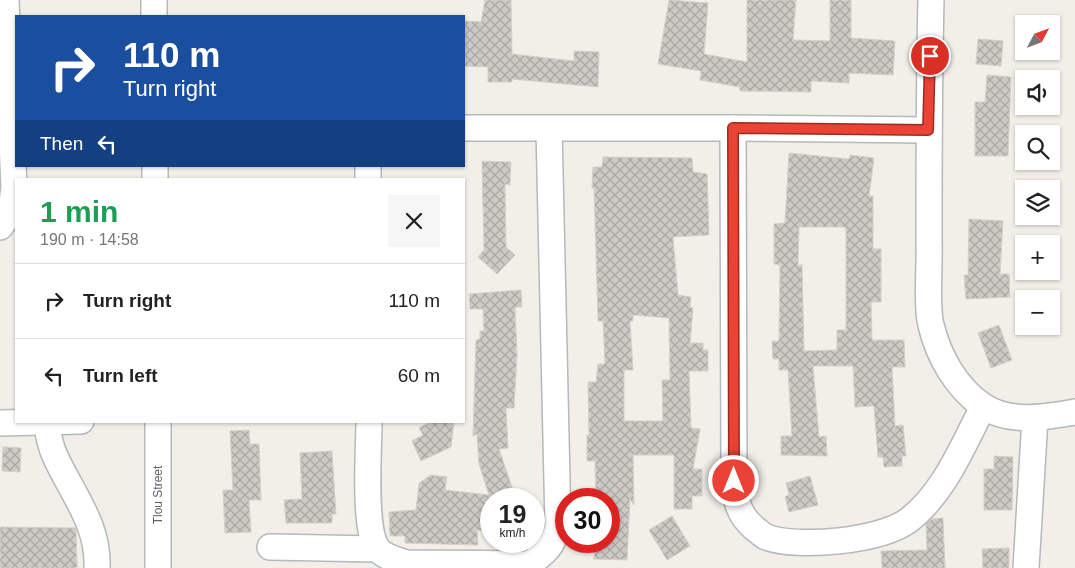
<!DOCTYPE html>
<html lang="en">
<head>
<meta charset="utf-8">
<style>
	body { margin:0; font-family:Arial,sans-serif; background:#f6f6f6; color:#222; height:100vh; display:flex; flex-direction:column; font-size:19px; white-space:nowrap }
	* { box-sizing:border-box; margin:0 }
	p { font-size:16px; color:#767676 }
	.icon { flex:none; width:28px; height:28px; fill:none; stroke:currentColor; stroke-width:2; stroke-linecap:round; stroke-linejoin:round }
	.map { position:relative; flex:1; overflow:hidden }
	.panel { position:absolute; left:15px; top:178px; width:450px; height:245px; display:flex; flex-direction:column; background:#fff; border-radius:0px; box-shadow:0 1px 4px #0004 }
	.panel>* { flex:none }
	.top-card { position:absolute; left:15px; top:15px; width:450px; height:152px; border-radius:0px; box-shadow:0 1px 4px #0004; background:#1a4fa0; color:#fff; overflow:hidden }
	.needle { width:32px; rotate:49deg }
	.controls { position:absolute; left:1015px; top:15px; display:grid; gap:10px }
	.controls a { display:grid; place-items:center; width:45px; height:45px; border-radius:0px; background:#fff; box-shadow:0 1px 4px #0004; font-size:25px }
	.speed { position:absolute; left:480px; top:488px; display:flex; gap:10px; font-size:25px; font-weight:700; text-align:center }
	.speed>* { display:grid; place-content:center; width:65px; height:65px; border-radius:50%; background:#fff; box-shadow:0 1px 4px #0004; line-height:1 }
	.speed small { font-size:12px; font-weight:400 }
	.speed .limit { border:8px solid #d22; background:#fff; color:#111 }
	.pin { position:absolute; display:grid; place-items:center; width:42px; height:42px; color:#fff; margin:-21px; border:2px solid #fff; border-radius:50%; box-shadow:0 1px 5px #0007 }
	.me { position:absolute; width:55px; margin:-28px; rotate:0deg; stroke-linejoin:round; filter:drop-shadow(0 0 4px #0008) }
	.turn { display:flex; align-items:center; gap:18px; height:105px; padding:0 25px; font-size:22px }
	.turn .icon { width:65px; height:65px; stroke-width:2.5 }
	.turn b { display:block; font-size:35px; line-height:42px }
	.then { display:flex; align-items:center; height:48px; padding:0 25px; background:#0003; gap:10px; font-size:19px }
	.round { display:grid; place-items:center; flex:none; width:52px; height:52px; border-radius:0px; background:#f6f6f6 }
	.summary { display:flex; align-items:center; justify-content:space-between; height:85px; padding:0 25px }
	h1 { font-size:30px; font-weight:800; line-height:38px; color:#1e9e55 }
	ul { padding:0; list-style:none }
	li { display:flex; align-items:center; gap:15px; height:75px; padding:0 25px; border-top:1px solid #e0e0e0 }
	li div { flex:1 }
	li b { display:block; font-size:19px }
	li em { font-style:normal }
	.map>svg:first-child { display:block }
</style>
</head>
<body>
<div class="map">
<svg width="1075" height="568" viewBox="0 0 1075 568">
	<defs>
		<pattern id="building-cross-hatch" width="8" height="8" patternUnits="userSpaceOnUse" patternTransform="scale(1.25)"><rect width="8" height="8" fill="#cccac5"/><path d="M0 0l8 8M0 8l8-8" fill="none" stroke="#a9a8a4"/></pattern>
	</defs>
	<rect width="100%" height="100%" fill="#f1efe8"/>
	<g fill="url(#building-cross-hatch)" stroke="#d6d1c6" fill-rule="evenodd">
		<polygon points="485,0 511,0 512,54 574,61 574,51 599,52 598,87 512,79 512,82 488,82 488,67 464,66 464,21 481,22"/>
		<polygon points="669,0 708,3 704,54 747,62 747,0 796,0 793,40 830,41 830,0 851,0 851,38 895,41 893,75 849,73 849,83 811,81 811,92 740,91 740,87 700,80 701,71 658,64"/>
		<polygon points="978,39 1003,41 1001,66 976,64"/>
		<polygon points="987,75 1011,77 1008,156 975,156 975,102 985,102"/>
		<path d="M789,153l60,6 1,-4 24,3 -5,38h4v53h8v53h-10l1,38h32l1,27h-13l3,59 8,-1 3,31h-4v10l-18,1 -1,-10h-5l-4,-51 -19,1 -2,-41h-40l6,71 7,-1 1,20 -46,-1v-19h11l-4,-66h-9v-11h-6l-1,-18h7l1,-76 -6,-1v-40l11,-1zM799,227h46l1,2v101h-9v20l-33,1 -2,-86h-4z"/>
		<path d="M603,157l89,1 1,14 14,2 2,61 -36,2 5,58 13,2 -1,10 3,1 -3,35h13v7h5v21h-19l2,57 9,1 -7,40h9v27h-10v13h-18v-54h-41l1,50 -4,-6 -3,61 -33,-1 1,-18h14v-42h-13l-1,-38h-8v-26h2l-1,-53h8l2,-18h7l-2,-43h-5l-4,-133h-2l1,-21h9zM633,315l36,3 1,62h-8l1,41h-39v-51h9l-3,-49h3z"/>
		<polygon points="482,161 511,162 510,185 505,184 506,247 515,255 497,274 478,257 484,250"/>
		<polygon points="969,219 1003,221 1000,274 1009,274 1010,297 966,299 964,275 968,275"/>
		<polygon points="521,290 522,307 515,307 517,355 514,408 506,408 508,448 499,449 514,493 491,499 491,531 477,530 478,545 405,543 405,536 390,536 389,512 416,510 419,483 431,475 447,477 445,490 489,495 479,464 477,434 473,436 476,340 480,339 480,331 484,331 483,309 470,309 469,294"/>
		<polygon points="999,325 1012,360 991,368 978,333"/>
		<polygon points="432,421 454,421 451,447 421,461 412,441 423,435 419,428"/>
		<polygon points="249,430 250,444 259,444 261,500 249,500 251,532 225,533 223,490 233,490 230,431"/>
		<polygon points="3,447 21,448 20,472 2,471"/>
		<polygon points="332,451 336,514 332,514 332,523 286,523 284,500 302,499 300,453"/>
		<polygon points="994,456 1013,457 1012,510 984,510 984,469 994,469"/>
		<polygon points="810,476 818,505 789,512 785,497 789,494 786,483"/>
		<polygon points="672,516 690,546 667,560 649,530"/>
		<polygon points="943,518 945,568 882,568 881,551 927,550 926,524 932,519"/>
		<polygon points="0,527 76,528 77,568 0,568"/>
		<polygon points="1009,548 1009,568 983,568 982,549"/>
	</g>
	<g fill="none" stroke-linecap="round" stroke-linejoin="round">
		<g stroke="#b5b8bc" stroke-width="28">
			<g id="minor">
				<polyline points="154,0 154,16"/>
				<path d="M931,0c-2,81 -2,161 -2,242 1,21 -3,65 2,83 7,30 25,63 52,81 27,18 63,11 92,6"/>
				<polyline points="464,128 733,128 928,130"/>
				<path d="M733,128l1,353c2,20 4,33 20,47 4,3 8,7 12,9 32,12 115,4 143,-17 36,-28 54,-75 74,-113"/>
				<polyline points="155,166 155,179"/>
				<polyline points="368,166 368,179"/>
				<polyline points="0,227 11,212 14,187 6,0"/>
				<polyline points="158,421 158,568"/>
				<path d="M369,421c0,28 -6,106 8,127 6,9 20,12 30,15l122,1c16,-11 25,-19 29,-38l-9,-397"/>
				<path d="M46,422c2,11 4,24 9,34 17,38 44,68 42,112"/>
				<polyline points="0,423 81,421"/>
				<polyline points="270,547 377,549"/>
				<polyline points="1026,568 1035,418"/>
			</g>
		</g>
		<use href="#minor" stroke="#fff" stroke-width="25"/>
	</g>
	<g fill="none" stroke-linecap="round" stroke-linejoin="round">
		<g stroke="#982c22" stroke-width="12">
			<polyline id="route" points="734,481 733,128 928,130 930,56"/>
		</g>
		<use href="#route" stroke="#ea4335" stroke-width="9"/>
	</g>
	<g text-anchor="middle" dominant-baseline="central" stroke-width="4" stroke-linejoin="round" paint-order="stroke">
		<g font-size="12" fill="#5f6368" stroke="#fff">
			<text transform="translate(158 495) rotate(-90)">Tlou Street</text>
		</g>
	</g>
</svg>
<div class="controls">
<a><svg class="needle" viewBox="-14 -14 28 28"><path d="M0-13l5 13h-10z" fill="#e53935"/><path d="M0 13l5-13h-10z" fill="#767676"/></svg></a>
<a><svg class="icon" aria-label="sound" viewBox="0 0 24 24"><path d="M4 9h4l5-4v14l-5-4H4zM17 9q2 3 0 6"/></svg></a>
<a><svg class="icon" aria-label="search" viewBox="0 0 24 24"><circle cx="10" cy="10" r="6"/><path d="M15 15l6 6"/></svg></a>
<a><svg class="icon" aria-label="layers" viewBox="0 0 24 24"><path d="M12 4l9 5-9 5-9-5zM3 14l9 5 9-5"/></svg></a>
<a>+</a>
<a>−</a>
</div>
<div class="speed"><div>19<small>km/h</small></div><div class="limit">30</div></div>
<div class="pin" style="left:930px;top:56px;background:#d93025"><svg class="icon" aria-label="arrive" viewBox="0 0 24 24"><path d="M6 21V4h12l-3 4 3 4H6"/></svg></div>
<svg class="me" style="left:734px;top:481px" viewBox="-20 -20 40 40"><circle r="17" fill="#ea4335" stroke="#fff" stroke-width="3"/><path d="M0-11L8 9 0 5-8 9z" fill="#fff"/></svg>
<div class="top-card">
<div class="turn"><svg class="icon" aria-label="right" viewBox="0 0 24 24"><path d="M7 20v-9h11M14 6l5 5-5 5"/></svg><div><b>110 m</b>Turn right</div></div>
<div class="then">Then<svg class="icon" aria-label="left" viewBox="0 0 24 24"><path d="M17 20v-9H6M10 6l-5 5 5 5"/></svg></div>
</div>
<section class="panel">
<div class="summary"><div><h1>1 min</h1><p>190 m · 14:58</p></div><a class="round"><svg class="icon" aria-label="close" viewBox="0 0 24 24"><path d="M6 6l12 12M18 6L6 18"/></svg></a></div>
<ul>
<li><svg class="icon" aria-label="right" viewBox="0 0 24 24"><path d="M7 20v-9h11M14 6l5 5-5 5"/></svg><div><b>Turn right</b></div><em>110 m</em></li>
<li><svg class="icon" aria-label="left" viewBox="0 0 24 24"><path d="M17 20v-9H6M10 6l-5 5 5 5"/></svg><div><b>Turn left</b></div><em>60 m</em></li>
</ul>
</section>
</div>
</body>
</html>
